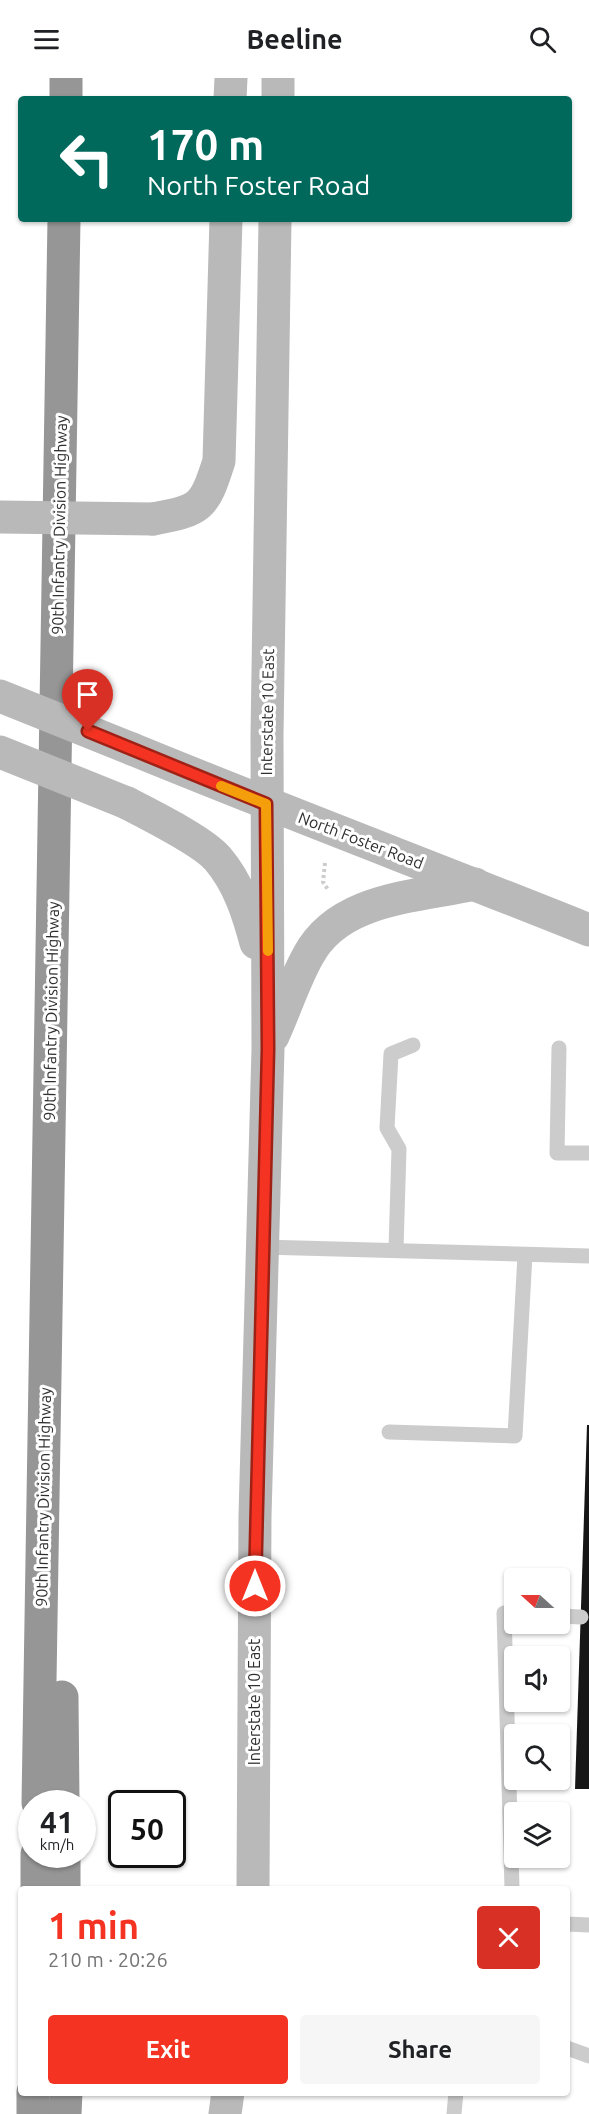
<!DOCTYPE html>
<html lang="en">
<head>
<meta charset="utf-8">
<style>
	body { margin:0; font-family:Ubuntu,sans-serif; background:#f6f6f6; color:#202124; height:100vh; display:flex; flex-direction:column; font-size:22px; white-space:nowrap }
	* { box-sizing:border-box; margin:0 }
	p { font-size:20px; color:#757577 }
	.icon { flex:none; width:33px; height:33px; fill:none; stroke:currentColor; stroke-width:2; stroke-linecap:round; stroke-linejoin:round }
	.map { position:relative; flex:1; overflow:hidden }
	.sheet { position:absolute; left:18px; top:1808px; width:552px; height:210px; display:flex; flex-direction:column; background:#fff; border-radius:6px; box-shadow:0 2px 4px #0004 }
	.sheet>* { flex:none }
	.hud { position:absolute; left:18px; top:18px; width:554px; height:126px; border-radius:6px; box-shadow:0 2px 4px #0004; background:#00695c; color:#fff; overflow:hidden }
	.needle { width:39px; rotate:291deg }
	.controls { position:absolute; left:504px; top:1490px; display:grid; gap:12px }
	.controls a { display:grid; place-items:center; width:66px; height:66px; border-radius:6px; background:#fff; box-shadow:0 2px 4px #0004; font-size:30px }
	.speed { position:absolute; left:18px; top:1712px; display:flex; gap:12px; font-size:30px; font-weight:700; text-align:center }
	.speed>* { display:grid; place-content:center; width:78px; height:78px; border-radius:50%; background:#fff; box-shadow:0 2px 4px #0004; line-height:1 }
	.speed small { font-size:15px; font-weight:400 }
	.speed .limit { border:3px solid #111; border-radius:9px; background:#fff; color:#111 }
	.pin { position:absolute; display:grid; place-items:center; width:51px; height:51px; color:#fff; margin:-62px -26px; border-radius:50% 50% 50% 0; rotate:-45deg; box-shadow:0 0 6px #0007 }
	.pin .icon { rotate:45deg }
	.me { position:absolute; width:66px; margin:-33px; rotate:0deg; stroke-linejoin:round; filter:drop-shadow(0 0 4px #0008) }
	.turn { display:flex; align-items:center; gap:21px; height:126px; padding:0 30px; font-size:27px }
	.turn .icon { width:78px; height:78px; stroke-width:2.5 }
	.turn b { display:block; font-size:42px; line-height:51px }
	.round { display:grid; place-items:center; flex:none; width:63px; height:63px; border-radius:6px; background:#f6f6f6 }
	.head { display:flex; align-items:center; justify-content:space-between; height:102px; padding:0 30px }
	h1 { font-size:36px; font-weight:700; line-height:45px; color:#f43322 }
	.action { display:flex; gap:12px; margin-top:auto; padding:12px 30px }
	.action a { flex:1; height:69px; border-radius:6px; background:#f43322; color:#fff; font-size:24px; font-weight:700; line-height:69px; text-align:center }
	.action a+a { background:#f6f6f6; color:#202124 }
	header { display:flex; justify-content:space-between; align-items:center; height:78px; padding:0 30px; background:#fff; font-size:27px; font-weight:700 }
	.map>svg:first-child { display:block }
</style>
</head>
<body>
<header><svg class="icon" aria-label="menu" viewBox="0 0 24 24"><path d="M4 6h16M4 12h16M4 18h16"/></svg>Beeline<svg class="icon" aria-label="search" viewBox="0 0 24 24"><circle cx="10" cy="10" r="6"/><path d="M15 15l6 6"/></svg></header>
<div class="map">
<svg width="589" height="2036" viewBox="0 0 589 2036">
	<rect width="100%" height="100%" fill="#fff"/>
	<polygon fill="#161616" points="587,1347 589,1347 589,1711 575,1711"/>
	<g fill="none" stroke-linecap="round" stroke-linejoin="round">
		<polyline stroke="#ccc" stroke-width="4" stroke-dasharray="3 3" stroke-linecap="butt" points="325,785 323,804 329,813"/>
		<g stroke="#ccc" stroke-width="15">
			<polyline points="559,970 557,1075 589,1075"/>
			<polyline points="262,1169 589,1178"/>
			<polyline points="396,1171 399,1071 387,1050 391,976 413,967"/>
			<polyline points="389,1354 515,1358 525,1177"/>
			<polyline points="560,1538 581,1539"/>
			<polyline points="512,1810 504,1535 514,1535"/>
			<polyline points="567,1846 589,1847"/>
			<polyline points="567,1970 589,1978"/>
			<polyline points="454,2036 456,2014"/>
		</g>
		<g stroke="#b9b9b9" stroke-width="33">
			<polyline points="230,21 231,0"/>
			<polyline points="278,21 278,0"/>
			<path d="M153,441c48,-9 51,-11 66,-58l7,-242"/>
			<path d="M132,671c151,62 305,120 457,181"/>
			<path d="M127,725c23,12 76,38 91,56 21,25 30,54 38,84"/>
			<path d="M273,958c12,-26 21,-55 35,-80 31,-59 110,-59 167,-72"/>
			<polyline points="253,1810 255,1438 268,971 267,657 275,141"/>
			<polyline points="225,2036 228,2014"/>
		</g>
		<g stroke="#969696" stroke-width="33">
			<polyline points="66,21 66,0"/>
			<polyline points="62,1619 63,1725"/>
			<polyline points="38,1725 64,141"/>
			<polyline points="64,1776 64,1810"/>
			<polyline points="37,1810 37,1776"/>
			<polyline points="33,2036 33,2014"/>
			<polyline points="65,2036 66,2014"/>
		</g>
		<g stroke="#b9b9b9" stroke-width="33">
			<polyline points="0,439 153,441"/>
			<polyline points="0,618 132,671"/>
			<polyline points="0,674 127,725"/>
		</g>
	</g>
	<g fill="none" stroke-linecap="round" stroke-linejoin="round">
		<g stroke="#9f2116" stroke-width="15">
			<polyline id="route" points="88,653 266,726 268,971 255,1508"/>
		</g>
		<use href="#route" stroke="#f43322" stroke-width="10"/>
		<polyline stroke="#f59e0b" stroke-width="10" points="221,708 266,726 268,873"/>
	</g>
	<g text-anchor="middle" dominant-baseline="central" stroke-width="6" stroke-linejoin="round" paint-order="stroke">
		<g font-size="16" fill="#2f2f2f" stroke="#fff">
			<text transform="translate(59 447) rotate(-89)">90th Infantry Division Highway</text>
			<text transform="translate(267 634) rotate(-89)">Interstate 10 East</text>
			<text transform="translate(361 762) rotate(21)">North Foster Road</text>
			<text transform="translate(51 933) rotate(-89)">90th Infantry Division Highway</text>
			<text transform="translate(43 1419) rotate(-89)">90th Infantry Division Highway</text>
			<text transform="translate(254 1624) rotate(-90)">Interstate 10 East</text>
		</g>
	</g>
</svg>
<div class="controls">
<a><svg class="needle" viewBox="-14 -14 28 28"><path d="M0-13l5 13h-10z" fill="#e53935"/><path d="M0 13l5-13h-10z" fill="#757577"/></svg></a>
<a><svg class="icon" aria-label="sound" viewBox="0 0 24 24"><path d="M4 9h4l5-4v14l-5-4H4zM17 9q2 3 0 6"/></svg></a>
<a><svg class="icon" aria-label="search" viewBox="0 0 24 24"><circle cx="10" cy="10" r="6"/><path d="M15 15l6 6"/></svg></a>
<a><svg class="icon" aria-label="layers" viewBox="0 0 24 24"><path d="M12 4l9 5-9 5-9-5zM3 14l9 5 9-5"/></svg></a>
</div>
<div class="speed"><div>41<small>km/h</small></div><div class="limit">50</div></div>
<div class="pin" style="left:88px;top:653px;background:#d93025"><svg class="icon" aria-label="arrive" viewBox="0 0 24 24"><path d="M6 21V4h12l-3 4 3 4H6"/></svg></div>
<svg class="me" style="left:255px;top:1508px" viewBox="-20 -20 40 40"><circle r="17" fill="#f43322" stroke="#fff" stroke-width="3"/><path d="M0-11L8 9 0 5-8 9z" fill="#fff"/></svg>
<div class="hud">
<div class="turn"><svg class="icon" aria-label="left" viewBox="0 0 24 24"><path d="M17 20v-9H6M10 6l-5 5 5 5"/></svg><div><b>170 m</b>North Foster Road</div></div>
</div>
<section class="sheet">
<div class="head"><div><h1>1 min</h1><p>210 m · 20:26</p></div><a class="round" style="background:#d93025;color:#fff"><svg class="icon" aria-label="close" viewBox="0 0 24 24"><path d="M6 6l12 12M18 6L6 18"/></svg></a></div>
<div class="action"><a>Exit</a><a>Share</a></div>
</section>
</div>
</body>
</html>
